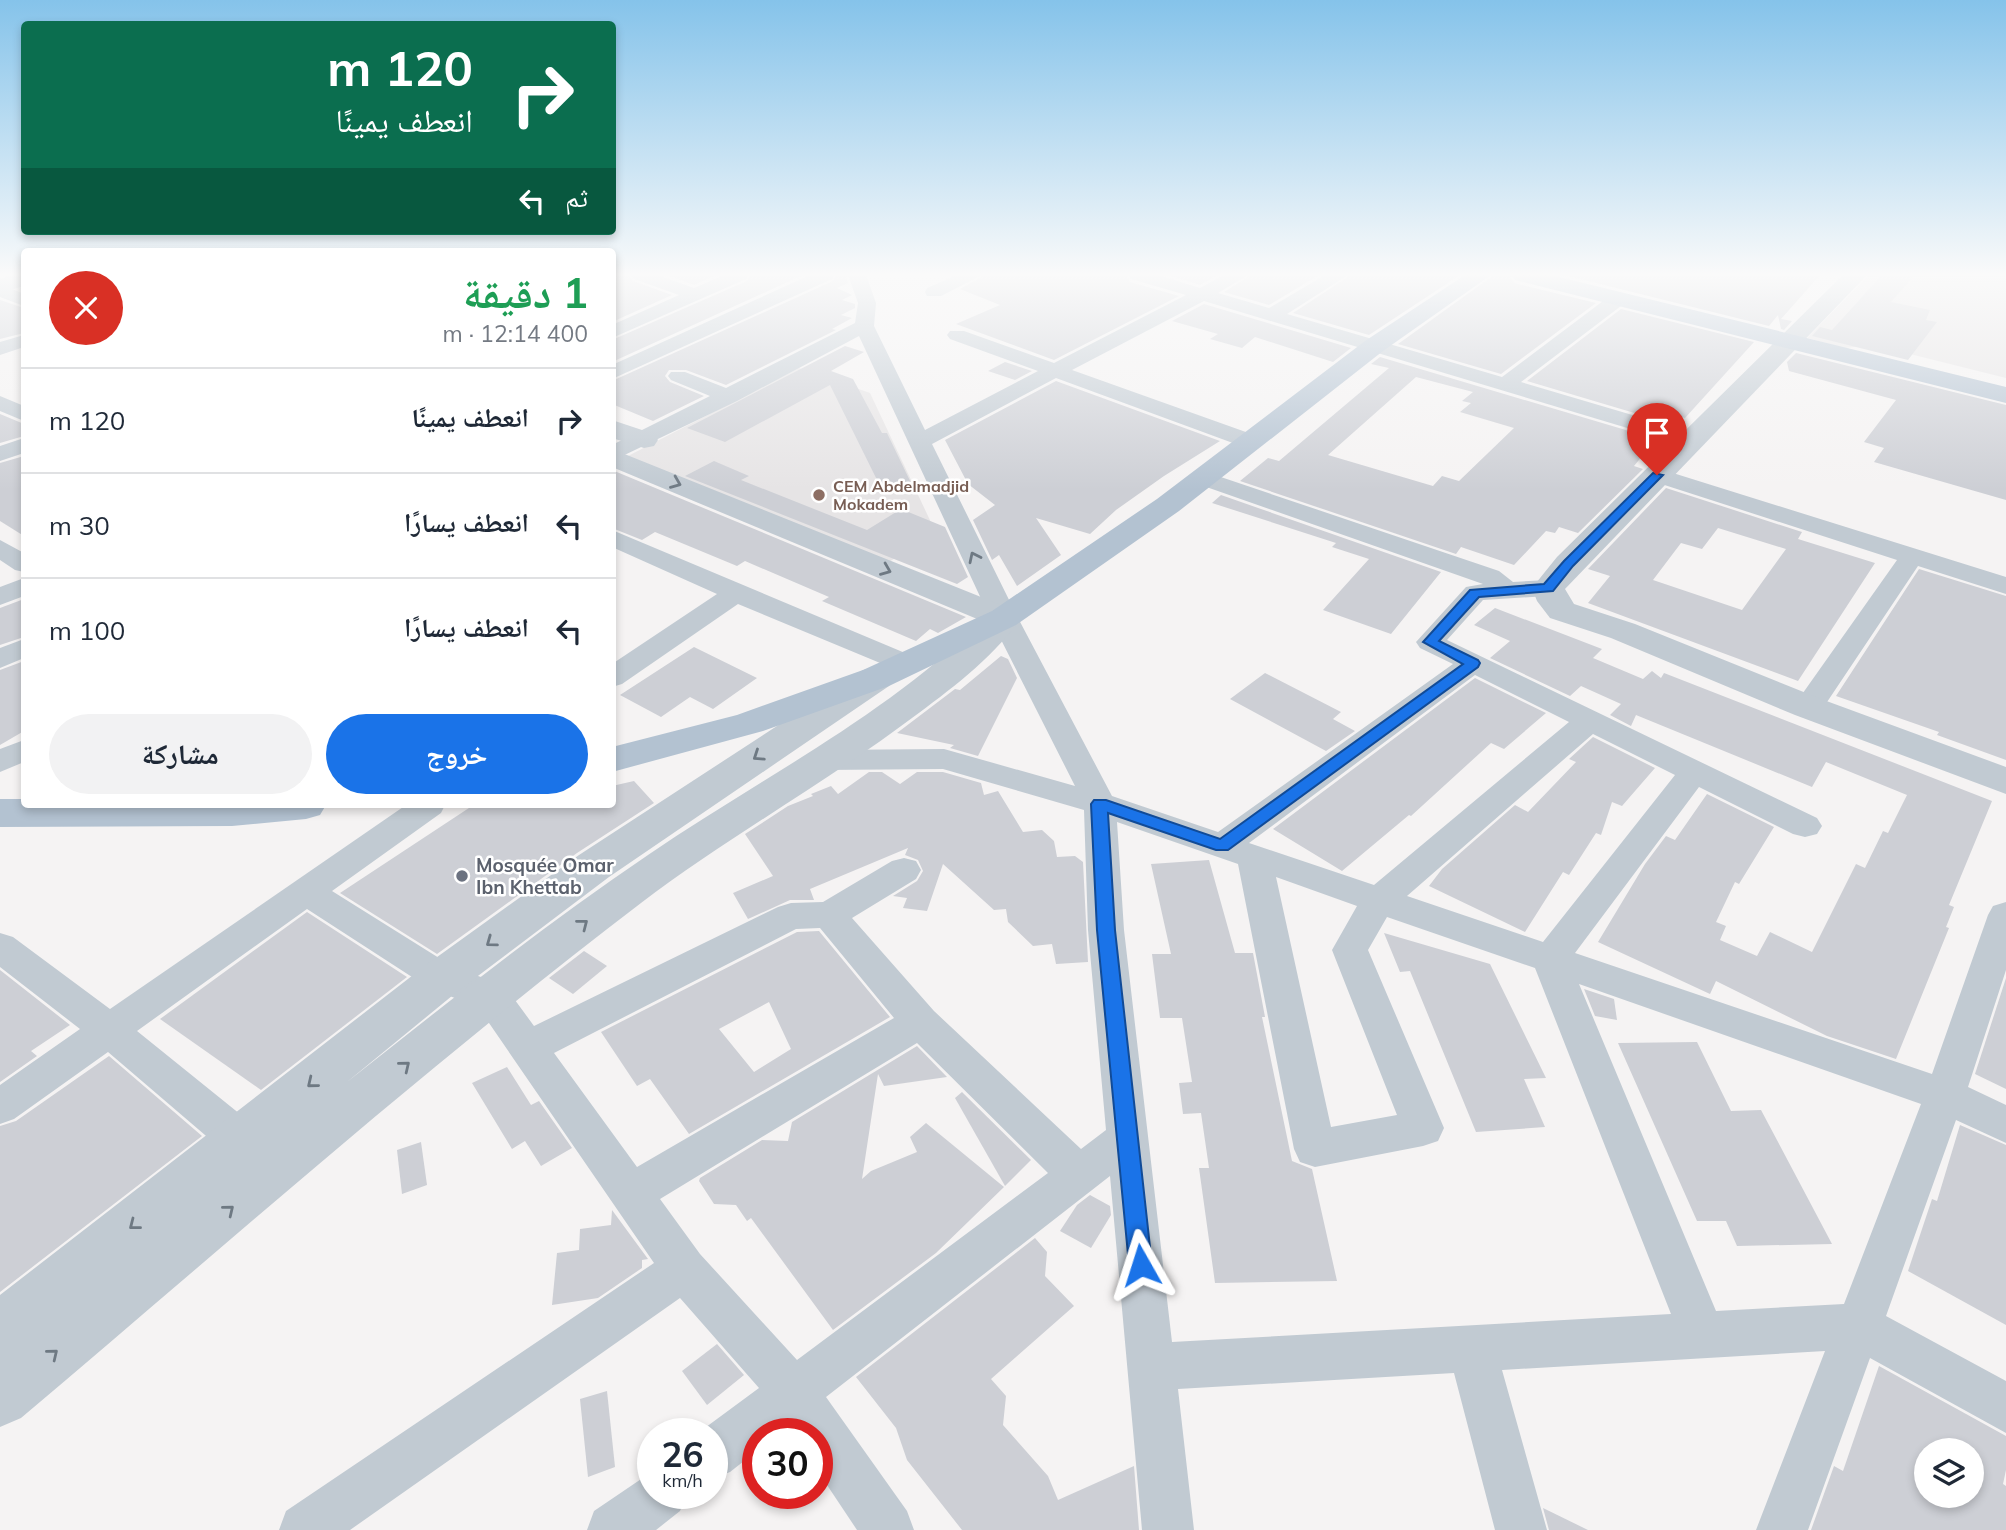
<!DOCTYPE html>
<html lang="ar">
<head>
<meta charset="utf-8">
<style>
	body { margin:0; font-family:Mulish,"Noto Naskh Arabic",sans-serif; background:#f2f2f3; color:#1f2937; direction:rtl; height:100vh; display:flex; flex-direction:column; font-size:26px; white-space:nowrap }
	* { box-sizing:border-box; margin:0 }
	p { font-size:23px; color:#747a83 }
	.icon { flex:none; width:38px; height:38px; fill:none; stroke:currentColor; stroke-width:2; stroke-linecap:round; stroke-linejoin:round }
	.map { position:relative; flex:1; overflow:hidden; direction:ltr }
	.panel { position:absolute; left:21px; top:248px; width:595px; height:560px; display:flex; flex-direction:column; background:#fff; border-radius:7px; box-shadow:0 4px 10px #0003; direction:rtl }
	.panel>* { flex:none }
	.guide { position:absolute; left:21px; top:21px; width:595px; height:214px; border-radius:7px; box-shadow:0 4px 10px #0003; direction:rtl; background:#0b6e4f; color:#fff; overflow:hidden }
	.tools { position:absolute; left:1914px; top:1438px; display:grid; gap:14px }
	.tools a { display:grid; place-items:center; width:70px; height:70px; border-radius:50%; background:#fff; box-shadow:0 4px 10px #0003; font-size:35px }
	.speed { position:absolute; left:637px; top:1418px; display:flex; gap:14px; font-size:35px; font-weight:700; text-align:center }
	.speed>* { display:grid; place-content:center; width:91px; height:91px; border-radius:50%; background:#fff; box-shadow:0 4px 10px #0003; line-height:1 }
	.speed small { font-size:18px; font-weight:400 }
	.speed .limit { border:10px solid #d22; background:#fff; color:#111 }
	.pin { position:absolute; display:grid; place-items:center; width:60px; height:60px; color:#fff; margin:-72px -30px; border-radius:50% 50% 50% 0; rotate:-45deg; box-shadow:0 0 7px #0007 }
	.pin .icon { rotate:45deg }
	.me { position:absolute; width:77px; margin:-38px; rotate:354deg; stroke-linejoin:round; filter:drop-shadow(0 0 5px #0008) }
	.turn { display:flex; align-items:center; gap:24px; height:147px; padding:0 28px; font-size:32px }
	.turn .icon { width:91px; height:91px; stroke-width:2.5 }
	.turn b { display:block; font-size:49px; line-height:60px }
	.then { display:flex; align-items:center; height:66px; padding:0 28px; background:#0003; gap:14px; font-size:26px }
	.round { display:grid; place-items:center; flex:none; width:74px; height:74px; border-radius:37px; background:#f2f2f3 }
	.headline { display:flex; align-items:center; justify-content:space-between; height:119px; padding:0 28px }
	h1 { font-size:42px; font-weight:700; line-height:52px; color:#1e9e55 }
	.primary-button { display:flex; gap:14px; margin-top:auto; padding:14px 28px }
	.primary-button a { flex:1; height:80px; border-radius:42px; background:#1a73e8; color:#fff; font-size:28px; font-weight:700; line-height:80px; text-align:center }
	.primary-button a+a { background:#f2f2f3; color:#1f2937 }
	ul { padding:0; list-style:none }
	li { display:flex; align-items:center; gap:21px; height:105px; padding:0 28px; border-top:2px solid #e0e1e3 }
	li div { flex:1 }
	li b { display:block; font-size:26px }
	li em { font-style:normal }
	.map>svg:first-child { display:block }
</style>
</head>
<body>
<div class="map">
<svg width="2006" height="1530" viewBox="0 0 2006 1530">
	<rect width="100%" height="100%" fill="#f5f3f3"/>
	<g fill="#e6e4e5">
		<polygon points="1869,275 2006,275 2006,378 1874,345 1845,348 1807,338"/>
		<polygon points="799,368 870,393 936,533 884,565 628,456"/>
	</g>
	<g fill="#cdcfd5" fill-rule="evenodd">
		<polygon points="612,275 629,276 633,281 672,295 612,322"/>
		<polygon points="667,275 716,275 694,285"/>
		<polygon points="751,275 803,275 612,362 612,340 747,281"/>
		<polygon points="837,275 846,275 848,283 837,288 852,295 842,300 855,304 855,308 841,315 852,318 832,329 836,330 726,385 686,370 669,370 665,376 670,382 704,396 653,421 612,404 612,381 833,281"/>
		<polygon points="985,275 1126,275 1130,282 1179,296 1054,360 956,324 1000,305 960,289"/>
		<polygon points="1168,275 1218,275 1200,285"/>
		<polygon points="1251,275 1319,275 1269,305 1224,292"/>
		<polygon points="1351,275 1460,275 1369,335 1293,313"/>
		<polygon points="1494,275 1510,275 1514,283 1596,303 1501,374 1398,344"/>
		<polygon points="1564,275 1820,275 1781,319 1792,321 1784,330 1781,329 1778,315 1769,326"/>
		<polygon points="1882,275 1915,275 1891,302 1930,310 1926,320 1937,322 1908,360 1812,336 1820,327 1832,330"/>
		<polygon points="0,300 24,308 24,333 0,339"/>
		<polygon points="1204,304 1351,348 1333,362 1255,337 1242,348 1210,339 1218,334 1172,321"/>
		<polygon points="1621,309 1754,342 1685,418 1675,415 1668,423 1527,381"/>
		<polygon points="845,346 864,352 831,371 853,379 882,433 887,433 912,485 882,490 830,385 725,442 687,428"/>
		<polygon points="1796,353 2006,405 2006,500 1874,462 1884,448 1864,442 1896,400 1789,371 1787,362"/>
		<path d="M1380,357l276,82 -22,27 9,3 -65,64 -19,-6 -4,6 -9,-2 -32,34 -53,-18 -5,7 -216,-73 28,-23 11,3 110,-93 -18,-4zM1416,377l57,15 -11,9 9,2 -11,9 54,16 -55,53 -17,-5 -9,10 -105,-31z"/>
		<polygon points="1005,362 1032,371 1015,380 988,371"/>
		<polygon points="1056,381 1220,441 1164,476 1116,510 1090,534 1036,518 1061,555 1017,586 999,555 992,560 973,520 995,505 968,484 945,440"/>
		<polygon points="0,414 24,424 24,436 0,443"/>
		<polygon points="24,456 24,536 0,521 0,463"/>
		<polygon points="714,461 749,476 741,480 867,530 901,509 945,527 968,577 957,584 685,476"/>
		<polygon points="612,470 966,617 938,633 930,629 916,641 822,601 829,597 745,561 737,566 655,532 642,540 612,528"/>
		<path d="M1666,488l136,44 -4,7 77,24 -77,118 -210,-78 22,-27 -22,-7zM1718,528l68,21 -44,61 -89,-30 28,-37 21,6z"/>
		<polygon points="1221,495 1441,572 1391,634 1323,610 1369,559 1332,547 1336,543 1212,503"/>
		<polygon points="1919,569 2006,596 2006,760 1937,735 1939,732 1836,696"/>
		<polygon points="24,599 24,637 0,645 0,608"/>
		<polygon points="1495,608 1602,649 1593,658 1643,679 1652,671 1661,678 1664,673 1992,801 1949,905 1954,907 1946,927 1949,928 1896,1059 1827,1036 1716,981 1710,994 1598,942 1645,864 1666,836 1675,840 1707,794 1774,827 1739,884 1735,882 1716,922 1726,926 1720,940 1757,956 1770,932 1812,952 1856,864 1865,868 1883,831 1888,833 1907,795 1826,762 1812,787 1636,715 1631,726 1610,715 1621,704 1581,686 1570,696 1490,658 1510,641 1474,625"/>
		<polygon points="694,647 757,678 713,709 690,697 661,717 620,695"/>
		<polygon points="1001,656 1008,659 1017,678 978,756 950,748 954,745 897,733 955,689 960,690"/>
		<polygon points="24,661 24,731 0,745 0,670"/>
		<polygon points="1265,673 1341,712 1333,719 1355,731 1326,751 1230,699"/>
		<polygon points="1475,678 1546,713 1504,749 1491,743 1411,816 1409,815 1342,871 1273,829"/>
		<polygon points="1593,737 1655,768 1622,806 1612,802 1601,835 1596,833 1569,875 1563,872 1525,932 1429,886 1442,869 1515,805 1528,812 1576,762 1569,759"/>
		<polygon points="869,772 882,772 900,784 917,772 943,772 981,783 984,795 998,791 1023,832 1042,830 1054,841 1057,857 1075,856 1083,862 1088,962 1056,964 1052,944 1033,946 1008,922 1006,909 994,910 943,864 927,911 903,908 907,898 893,896 917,881 923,871 918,860 905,855 908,848 810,889 814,900 790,900 748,919 733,893 773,876 745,834 788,806 813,796 811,794 831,786 838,794"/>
		<polygon points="634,781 654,803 577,853 437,954 340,893 472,806 612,805 612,786"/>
		<polygon points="1209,860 1235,953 1253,953 1265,1017 1262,1017 1292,1161 1312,1169 1337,1281 1215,1283 1199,1168 1209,1168 1201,1113 1183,1114 1179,1083 1192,1082 1182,1018 1160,1018 1152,954 1171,954 1151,864"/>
		<polygon points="307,912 407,977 261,1090 160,1019"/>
		<path d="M819,931l71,86 -201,117 -39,-55 -13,7 -36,-54 196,-100zM769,1002l22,47 -37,23 -35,-43z"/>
		<polygon points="1384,933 1490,964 1546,1078 1524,1079 1545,1127 1476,1132 1410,971 1400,972"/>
		<polygon points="584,951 607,966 573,994 549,978"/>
		<polygon points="0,970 70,1025 31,1051 37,1056 0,1082"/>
		<polygon points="2006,978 2006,1089 1975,1074"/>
		<polygon points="1584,989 1614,999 1617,1020 1595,1016"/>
		<polygon points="1697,1042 1731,1111 1761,1110 1832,1244 1737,1246 1726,1221 1697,1221 1618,1043"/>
		<polygon points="917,1046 947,1077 884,1086 878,1074 862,1179 871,1171 917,1152 910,1137 926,1123 1004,1187 936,1253 833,1330 751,1218 747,1221 736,1205 714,1204 699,1181 700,1178 762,1140 788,1141 792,1122"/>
		<polygon points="109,1056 202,1136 0,1292 0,1126 16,1121"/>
		<polygon points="507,1067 531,1105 539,1101 572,1148 541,1166 525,1141 512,1149 472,1083"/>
		<polygon points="962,1092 1031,1160 1005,1186 955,1098"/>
		<polygon points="1960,1125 2006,1145 2006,1325 1908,1271 1932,1199 1937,1201"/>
		<polygon points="421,1142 427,1185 402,1194 397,1150"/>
		<polygon points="1090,1195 1110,1206 1111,1215 1091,1248 1060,1231 1077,1205"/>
		<polygon points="612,1210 648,1259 642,1260 642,1268 598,1298 552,1305 557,1253 579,1250 580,1229 611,1225"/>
		<polygon points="1035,1238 1047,1252 1045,1276 1074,1306 991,1379 1006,1396 1003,1425 1048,1476 1058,1500 1134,1466 1139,1530 962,1530 907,1460 896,1428 856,1377"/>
		<polygon points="717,1344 744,1375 707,1405 682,1371"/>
		<path d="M1879,1366l127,70v34l-3,14 3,2v44h-195l23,-64 9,5zM1927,1451h45v45h-45z"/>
		<polygon points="607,1391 615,1467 588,1477 580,1399"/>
		<polygon points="1543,1508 1588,1530 1549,1530"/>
	</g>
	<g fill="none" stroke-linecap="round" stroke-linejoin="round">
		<g fill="#c1cad2" fill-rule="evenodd">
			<polygon points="631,275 658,275 694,288 724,275 749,275 746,279 612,338 612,325 679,295 634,279"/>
			<polygon points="810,275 835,275 832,279 612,379 612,365"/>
			<path d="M848,275h18l10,28 -2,23 51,104 113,-59 -88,-32 -3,-4 3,-4h14l90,32 132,-68 -55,-16 -3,-4h30l42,13 24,-13h24l-30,18 51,15 56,-33h23l-61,39 215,63 109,-82h14l2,4 -2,4 -104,79 179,53 3,5 -3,5h-16l-480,-144 -132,69 185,66 3,5 -3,5h-16l-185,-68 -124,66 86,174 94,178 106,36 235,-168 -33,-16 -4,-6 50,-55 17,-3 -288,-101 -4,-5 4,-5 8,-2 296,100 14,11 35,-2 9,2 4,6 -4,6 -9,2 -65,4 -36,40 370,178 5,8 -5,8 -12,3 -12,-3 -94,-47 -124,166 357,121 56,-159 5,-9 13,-4v68l-38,117 38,18v38l-50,-23 -70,196 120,65v52l-136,-75 -62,172h-52l69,-179 -323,19 45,160h-52l-41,-157 -276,16 16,141h-52l-32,-354 -284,221 81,114 7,19h-57l-40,-60v-37h-24l-5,-7 -9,7h-21v17l-28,22 -18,7v-46h-14l61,-45 -79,-90 -330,232h-71l7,-19 368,-248 -176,-256 -49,-19 -122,-79 -170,122 119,96 6,13 -6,13 -15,5 -15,-5 -118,-101 -94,67 -14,5v-39l80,-56 -80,-62v-34l13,4 97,72 296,-204h39l-4,8 -109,78 123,77 49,17 30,41 244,-119 13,-4 32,-1 69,-41 12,-3 12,3 5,9 -5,9 -64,39 82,93 147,138 25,-19 -18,-200 -4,-120 -141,-41 -120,1 -11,-3 -5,-7 5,-7 11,-3 121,-1 131,37 -85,-168 -131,-282 -122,65 -125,60v-16l98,-49 -39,-16 -3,-4 3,-4h14l41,16 129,-65 3,-20zM1475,675l94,47 -195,163 -125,-42zM1593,734l82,41 -132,167 -136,-46zM1117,822l121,42 56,285 6,13 15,5 108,-21 15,-5 6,-13 -76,-178 19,-33 148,51 136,346 -499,28 -48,-412zM1276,877l81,29 -25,44 65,165 -66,12zM820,928l74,90 -257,149 -83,-114 242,-124zM1579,984l342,120 -77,200 -128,7zM917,1043l131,130 -251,187 -97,-106 -40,-55z"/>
			<polygon points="957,275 982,275 941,296 927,296 925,292 927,288"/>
			<polygon points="0,284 24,294 24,306 0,297"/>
			<polygon points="24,335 24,347 0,355 0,342"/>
			<polygon points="0,396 24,406 24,421 0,411"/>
			<polygon points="24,438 24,453 0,461 0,446"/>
			<polygon points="1657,468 2006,577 2006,594 1918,566 1819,714 1808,716 1797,714 1793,707 1897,560 1649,480 1645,475 1649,470"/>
			<polygon points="612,530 917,658 921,664 917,670 907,673 897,670 738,604 622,684 612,687 612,664 717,594 612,547"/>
			<polygon points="0,540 24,553 24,572 15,570 0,560"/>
			<polygon points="24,578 24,596 0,605 0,587"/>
			<polygon points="24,639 24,658 0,668 0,648"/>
			<polygon points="24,740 24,762 0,772 0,749"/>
			<polygon points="653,1471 653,1493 688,1493 680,1511 656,1530 587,1530 594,1511"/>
		</g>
		<g fill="#c1cad2" fill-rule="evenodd">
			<polygon points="1843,275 1867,275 1565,589 1574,604 1635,624 1821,699 2006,767 2006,794 1795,715 1611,638 1550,618 1537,601 1532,588 1557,557"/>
			<polygon points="612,420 654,434 658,440 654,446 644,448 612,438"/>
			<path d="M612,449l404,162 5,7c-27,39 -71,72 -109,100 -88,66 -184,119 -271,185 -214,163 -415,342 -620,515l-21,9v-132l426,-330 153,-110 284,-185 13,-3 13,3 5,8 -5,8 -280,191 -151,114 -111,91c99,-78 197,-157 301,-227 113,-77 236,-138 334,-234l-370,-154z"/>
		</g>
		<polygon fill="#c1cbd6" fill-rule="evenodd" points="12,275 24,275 24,286 0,293 0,279"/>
		<g fill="#b3c2d1" fill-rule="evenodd">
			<polygon points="1465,275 1491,275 1383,351 1179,511 1016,625 889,686 763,731 612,772 612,747 737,715 863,670 992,611 1157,499 1365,341"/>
			<polygon points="1512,275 1551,275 2006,387 2006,403 1515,280"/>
			<polygon points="0,799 24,799 24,805 326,805 320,815 306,819 232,826 0,827"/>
		</g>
	</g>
	<defs><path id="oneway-chevron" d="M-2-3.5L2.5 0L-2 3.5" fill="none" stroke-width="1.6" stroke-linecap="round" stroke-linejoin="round" transform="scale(1.75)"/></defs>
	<g stroke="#6e7983">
		<use href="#oneway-chevron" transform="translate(676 483) rotate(22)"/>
		<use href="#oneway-chevron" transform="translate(974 557) rotate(-116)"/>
		<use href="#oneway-chevron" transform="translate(886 570) rotate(22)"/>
		<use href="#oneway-chevron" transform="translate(758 756) rotate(146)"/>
		<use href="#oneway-chevron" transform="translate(583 924) rotate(-38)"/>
		<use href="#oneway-chevron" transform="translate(491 942) rotate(144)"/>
		<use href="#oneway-chevron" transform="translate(405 1066) rotate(-39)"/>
		<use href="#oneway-chevron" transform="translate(312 1083) rotate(141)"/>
		<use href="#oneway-chevron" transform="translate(229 1210) rotate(-39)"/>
		<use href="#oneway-chevron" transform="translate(134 1225) rotate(142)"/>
		<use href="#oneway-chevron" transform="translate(53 1354) rotate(-39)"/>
	</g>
	<linearGradient id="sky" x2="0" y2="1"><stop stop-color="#85c3ea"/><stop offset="0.56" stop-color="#fafafa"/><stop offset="1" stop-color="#fafafa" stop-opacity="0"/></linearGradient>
	<rect width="2006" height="490" fill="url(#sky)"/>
	<polygon fill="#1a73e8" stroke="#114b97" stroke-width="2" points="1653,473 1663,475 1573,566 1553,591 1479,597 1439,641 1478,660 1480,663 1478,667 1228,850 1216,850 1108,813 1115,930 1152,1265 1149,1273 1141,1276 1133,1273 1129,1265 1097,930 1091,804 1094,800 1106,800 1220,839 1463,664 1423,642 1470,590 1544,584 1564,561"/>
	<circle fill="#8d6e63" stroke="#fff" stroke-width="2.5" cx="819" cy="495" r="7"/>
	<circle fill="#6b7280" stroke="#fff" stroke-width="2.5" cx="462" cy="876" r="7"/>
	<g text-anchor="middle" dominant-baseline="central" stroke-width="5" stroke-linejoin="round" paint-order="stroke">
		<g font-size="16" font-weight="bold" fill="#785e54" stroke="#fff" text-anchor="start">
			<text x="833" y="486">CEM Abdelmadjid<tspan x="833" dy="18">Mokadem</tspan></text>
		</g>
		<g font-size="19" font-weight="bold" fill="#5b616d" stroke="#fff" text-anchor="start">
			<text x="476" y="865">Mosquée Omar<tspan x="476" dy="22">Ibn Khettab</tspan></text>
		</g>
	</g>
</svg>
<div class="tools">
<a><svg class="icon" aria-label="layers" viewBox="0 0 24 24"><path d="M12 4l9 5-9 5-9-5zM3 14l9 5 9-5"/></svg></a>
</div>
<div class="speed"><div>26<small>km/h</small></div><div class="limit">30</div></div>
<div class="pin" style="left:1657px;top:475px;background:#d93025"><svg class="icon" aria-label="arrive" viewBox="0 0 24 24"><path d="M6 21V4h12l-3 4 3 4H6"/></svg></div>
<svg class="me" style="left:1141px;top:1265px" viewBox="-20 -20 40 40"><path d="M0-17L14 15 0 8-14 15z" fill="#1a73e8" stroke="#fff" stroke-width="4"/></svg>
<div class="guide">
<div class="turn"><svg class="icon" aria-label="right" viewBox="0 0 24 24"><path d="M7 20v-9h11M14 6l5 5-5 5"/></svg><div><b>120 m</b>انعطف يمينًا</div></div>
<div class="then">ثم<svg class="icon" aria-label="left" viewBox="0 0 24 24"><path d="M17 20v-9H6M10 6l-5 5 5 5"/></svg></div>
</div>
<section class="panel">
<div class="headline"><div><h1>1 دقيقة</h1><p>400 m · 12:14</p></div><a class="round" style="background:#d93025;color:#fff"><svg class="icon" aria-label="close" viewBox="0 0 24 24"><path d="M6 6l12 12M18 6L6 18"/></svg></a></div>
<ul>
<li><svg class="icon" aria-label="right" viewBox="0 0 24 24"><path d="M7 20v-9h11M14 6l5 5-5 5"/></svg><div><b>انعطف يمينًا</b></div><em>120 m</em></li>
<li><svg class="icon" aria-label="left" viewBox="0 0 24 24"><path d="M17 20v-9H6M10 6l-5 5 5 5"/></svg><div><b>انعطف يسارًا</b></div><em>30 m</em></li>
<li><svg class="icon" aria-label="left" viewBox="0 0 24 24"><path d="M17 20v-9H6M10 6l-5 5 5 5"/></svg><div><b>انعطف يسارًا</b></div><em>100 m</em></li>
</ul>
<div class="primary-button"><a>خروج</a><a>مشاركة</a></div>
</section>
</div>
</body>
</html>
